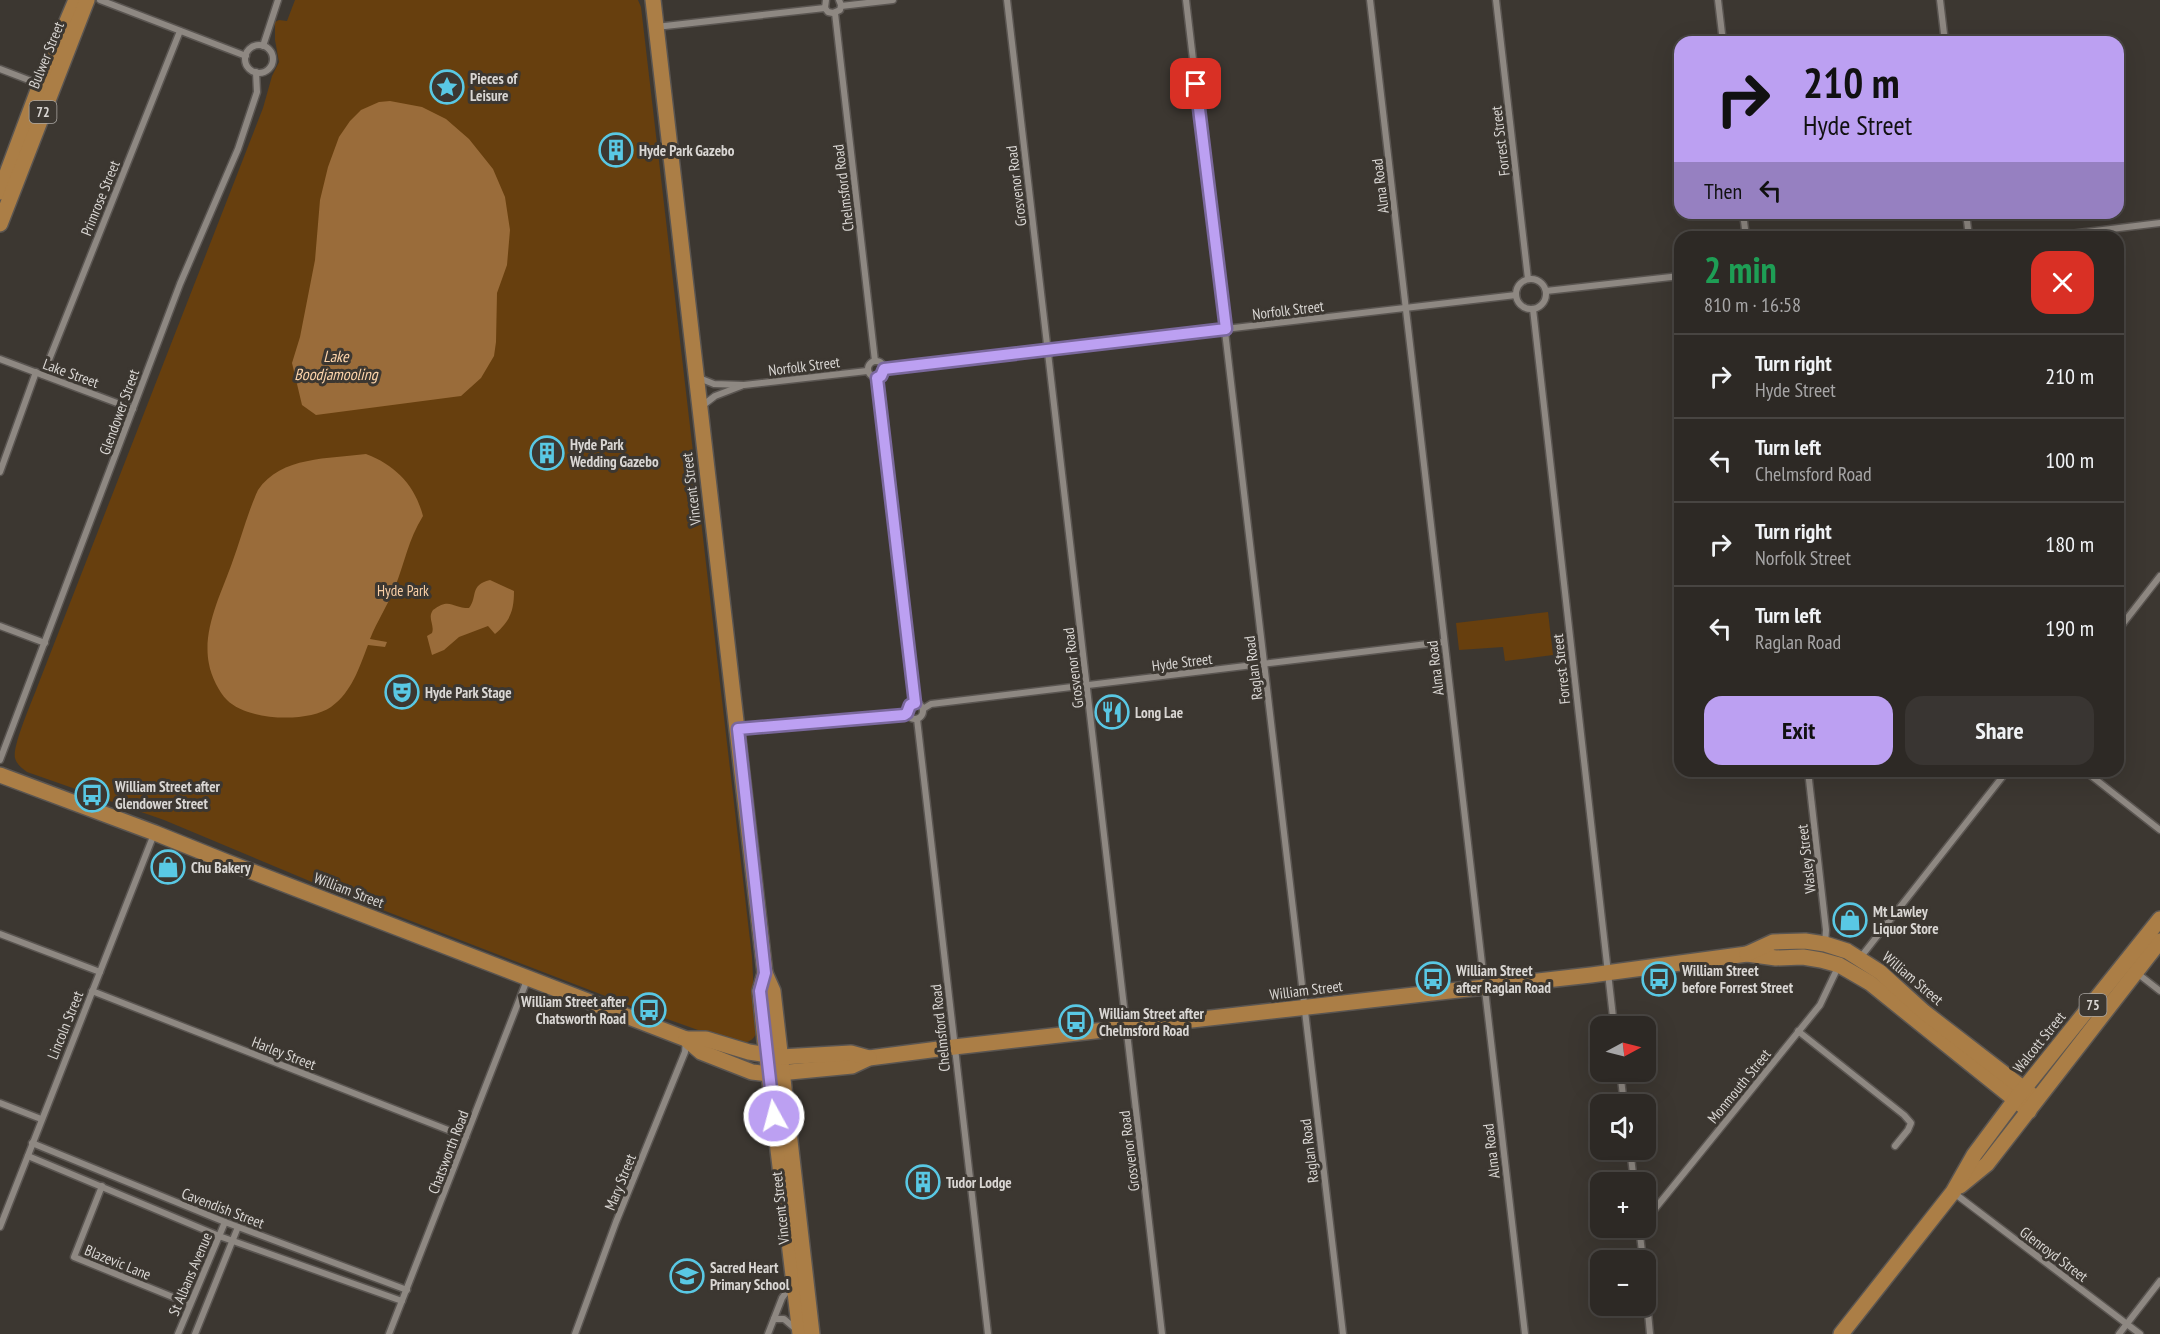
<!DOCTYPE html>
<html lang="en">
<head>
<meta charset="utf-8">
<style>
	body { margin:0; font-family:"PT Sans Narrow",sans-serif; background:#393532; color:#f1f3f6; height:100vh; display:flex; flex-direction:column; font-size:22px; white-space:nowrap }
	* { box-sizing:border-box; margin:0 }
	p { font-size:20px; color:#a7a6a7 }
	.icon { flex:none; width:33px; height:33px; fill:none; stroke:currentColor; stroke-width:2; stroke-linecap:round; stroke-linejoin:round }
	.map { position:relative; flex:1; overflow:hidden }
	.drawer { position:absolute; left:1674px; top:231px; width:450px; height:546px; display:flex; flex-direction:column; background:#2d2925; border-radius:18px; box-shadow:0 6px 24px #0002,0 0 0 2px #484542 }
	.drawer>* { flex:none }
	.banner { position:absolute; left:1674px; top:36px; width:450px; height:183px; border-radius:18px; box-shadow:0 6px 24px #0002,0 0 0 2px #484542; background:#bca0f2; color:#111; overflow:hidden }
	.needle { width:39px; rotate:83deg }
	.controls { position:absolute; left:1590px; top:1016px; display:grid; gap:12px }
	.controls a { display:grid; place-items:center; width:66px; height:66px; border-radius:12px; background:#2d2925; box-shadow:0 6px 24px #0002,0 0 0 2px #484542; font-size:30px }
	.pin { position:absolute; display:grid; place-items:center; width:51px; height:51px; color:#fff; margin:-26px; border-radius:12px; box-shadow:0 3px 9px #0006 }
	.me { position:absolute; width:66px; margin:-33px; rotate:353deg; stroke-linejoin:round; filter:drop-shadow(0 0 4px #0008) }
	.turn { display:flex; align-items:center; gap:21px; height:126px; padding:0 30px; font-size:27px }
	.turn .icon { width:78px; height:78px; stroke-width:2.5 }
	.turn b { display:block; font-size:42px; line-height:51px }
	.then { display:flex; align-items:center; height:57px; padding:0 30px; background:#0003; gap:12px; font-size:22px }
	.round { display:grid; place-items:center; flex:none; width:63px; height:63px; border-radius:18px; background:#393532 }
	.headline { display:flex; align-items:center; justify-content:space-between; height:102px; padding:0 30px }
	h1 { font-size:36px; font-weight:600; line-height:45px; color:#1e9e55 }
	.button { display:flex; gap:12px; margin-top:auto; padding:12px 30px }
	.button a { flex:1; height:69px; border-radius:18px; background:#bca0f2; color:#111; font-size:24px; font-weight:600; line-height:69px; text-align:center }
	.button a+a { background:#393532; color:#f1f3f6 }
	ul { padding:0; list-style:none }
	li { display:flex; align-items:center; gap:18px; height:84px; padding:0 30px; border-top:2px solid #484542 }
	li div { flex:1 }
	li b { display:block; font-size:22px }
	li em { font-style:normal }
	.map>svg:first-child { display:block }
</style>
</head>
<body>
<div class="map">
<svg width="2160" height="1334" viewBox="0 0 2160 1334">
	<rect width="100%" height="100%" fill="#3c3731"/>
	<g fill="#673f0e">
		<path d="M295,0h343l3,7 111,950 4,77c-6,12 -18,9 -30,6l-87,-31 -308,-119 -167,-70 -137,-48c-5,-4 -10,-7 -12,-14 -3,-12 18,-59 23,-73l225,-577 9,-32 7,-14 -4,-22v-18l4,-2 8,1z"/>
		<polygon points="1548,612 1553,655 1505,661 1503,647 1459,650 1456,623"/>
	</g>
	<g fill="#9a6c3a">
		<polygon points="390,101 422,107 446,119 469,139 493,169 505,197 510,230 507,265 497,293 496,342 494,356 481,378 461,396 316,415 302,405 292,363 300,337 315,260 320,200 328,167 339,137 350,121 361,110 379,102"/>
		<path d="M366,454c29,11 49,31 57,62 -15,24 -18,46 -28,71 -7,18 -18,34 -25,52l17,3 -2,5 -17,-2c-9,23 -16,47 -37,62 -23,16 -83,14 -104,-7 -8,-8 -16,-24 -18,-36 -7,-34 12,-70 23,-101 9,-24 15,-49 26,-73 23,-34 71,-31 108,-36z"/>
		<path d="M490,580l24,11c0,20 -4,30 -19,43l-7,-8 -29,11 -15,13 -12,5 -5,-19 5,-3c3,-8 -5,-15 1,-23 17,-13 19,-2 36,-2 9,-11 0,-23 21,-28z"/>
	</g>
	<g fill="none" stroke-linecap="round" stroke-linejoin="round">
		<g stroke="#5a5551" stroke-width="9">
			<g id="minor">
				<polyline points="100,0 246,56"/>
				<polyline points="826,0 825,8 828,12 833,13 840,10 841,5 839,0"/>
				<polyline points="1007,0 1162,1334"/>
				<polyline points="1186,0 1343,1334"/>
				<polyline points="1370,0 1525,1334"/>
				<polyline points="1496,0 1528,279"/>
				<polyline points="1718,0 1723,42"/>
				<polyline points="1940,0 1945,42"/>
				<polyline points="841,6 893,0"/>
				<polyline points="835,13 875,361"/>
				<polyline points="656,27 825,8"/>
				<circle cx="259" cy="59" r="14"/>
				<polyline points="263,46 278,0"/>
				<polyline points="0,69 39,84"/>
				<polyline points="1743,213 1746,237"/>
				<polyline points="1966,213 1969,237"/>
				<polyline points="2046,237 2160,223"/>
				<circle cx="1531" cy="294" r="15"/>
				<polyline points="1546,291 1680,276"/>
				<polyline points="1533,309 1614,1026"/>
				<polyline points="0,359 133,409"/>
				<circle cx="876" cy="369" r="8"/>
				<polyline points="884,369 1516,295"/>
				<polyline points="43,375 180,31"/>
				<polyline points="699,378 714,384 744,385 867,371"/>
				<polyline points="877,378 915,703"/>
				<polyline points="702,406 715,396 741,386"/>
				<polyline points="0,472 36,372"/>
				<polyline points="0,626 45,643"/>
				<polyline points="2118,630 2160,576"/>
				<circle cx="915" cy="711" r="8"/>
				<polyline points="923,709 931,704 1444,642"/>
				<polyline points="917,719 988,1334"/>
				<polyline points="738,729 904,715 907,713"/>
				<polyline points="0,760 180,284 238,149 257,92 256,72"/>
				<polyline points="1808,771 1826,930 1825,943"/>
				<polyline points="2085,771 2160,830"/>
				<polyline points="0,934 100,972"/>
				<polyline points="1860,958 2007,771"/>
				<polyline points="2137,973 2160,991"/>
				<polyline points="92,991 466,1137"/>
				<polyline points="1798,1031 1904,1115 1911,1123 1908,1130 1895,1146"/>
				<polyline points="1620,1071 1624,1104"/>
				<polyline points="0,1103 41,1119"/>
				<polyline points="32,1143 225,1222 407,1290"/>
				<polyline points="1630,1149 1634,1182"/>
				<polyline points="28,1156 219,1236 402,1301"/>
				<polyline points="102,1186 74,1257 190,1304"/>
				<polyline points="1954,1193 2140,1334"/>
				<polyline points="1646,1212 1654,1210 1820,1005 1839,965"/>
				<polyline points="0,1227 154,834"/>
				<polyline points="1639,1227 1643,1260"/>
				<polyline points="1646,1291 1650,1334"/>
				<polyline points="774,1319 784,1319 797,1330"/>
				<polyline points="178,1334 225,1222"/>
				<polyline points="195,1334 238,1227"/>
				<polyline points="389,1334 527,980"/>
				<polyline points="575,1334 616,1222 685,1052 686,1040"/>
				<polyline points="768,1334 782,1298 791,1286"/>
				<polyline points="2119,1334 2160,1281"/>
			</g>
		</g>
		<g stroke="#5a5551" stroke-width="18">
			<g id="primary">
				<polyline points="653,0 765,973 760,991 765,1041 800,1334"/>
				<polyline points="0,192 40,85 76,0"/>
				<polyline points="0,224 87,0"/>
				<polyline points="0,775 155,833 227,862 686,1039 701,1052 752,1072 769,1074 852,1066 869,1058 954,1047 1591,975 1747,954 1776,958 1803,957 1821,960 1839,965 1870,983 2029,1111"/>
				<polyline points="1747,954 1773,942 1805,941 1825,944 1847,951 1880,972 1924,1012 2037,1099"/>
				<polyline points="765,973 773,991 812,1334"/>
				<polyline points="686,1039 706,1039 749,1052 781,1057 851,1053 869,1058"/>
				<polyline points="1960,1186 1987,1164 2160,941"/>
				<polyline points="1841,1334 1953,1192 1974,1155 2015,1100 2160,919"/>
			</g>
		</g>
		<use href="#minor" stroke="#8e8882" stroke-width="6"/>
		<use href="#primary" stroke="#ab7e46" stroke-width="15"/>
	</g>
	<g fill="none" stroke-linecap="round" stroke-linejoin="round">
		<g stroke="#7a689d" stroke-width="15">
			<polyline id="route" points="774,1116 760,991 765,973 738,729 904,715 907,713 910,705 915,703 877,378 881,376 884,369 1226,329 1196,84"/>
		</g>
		<use href="#route" stroke="#bca0f2" stroke-width="10"/>
	</g>
	<defs>
		<g id="sight-ring" transform="scale(1.725)"><circle r="9.5" fill="#3c3731" stroke="#59c8e4" stroke-width="1.5"/><path d="M0-6L1.8-2.2L6-1.7L2.9 1.2L3.7 5.4L0 3.3L-3.7 5.4L-2.9 1.2L-6-1.7L-1.8-2.2Z" fill="#59c8e4"/></g>
		<g id="building-ring" transform="scale(1.725)"><circle r="9.5" fill="#3c3731" stroke="#59c8e4" stroke-width="1.5"/><path d="M-4-6H4V6H1V3H-1V6H-4ZM-2.5-4.3h1.7v1.8h-1.7ZM.8-4.3h1.7v1.8H.8ZM-2.5-1h1.7V.8h-1.7ZM.8-1h1.7V.8H.8Z" fill="#59c8e4"/></g>
		<g id="theatre-ring" transform="scale(1.725)"><circle r="9.5" fill="#3c3731" stroke="#59c8e4" stroke-width="1.5"/><path d="M-5-5.5Q0-4 5-5.5V0Q5 5 0 6Q-5 5-5 0ZM-3.3-2.5H-1v1.5H-3.3ZM1-2.5H3.3v1.5H1ZM-2.8 1Q0 5.5 2.8 1Z" fill="#59c8e4"/></g>
		<g id="restaurant-ring" transform="scale(1.725)"><circle r="9.5" fill="#3c3731" stroke="#59c8e4" stroke-width="1.5"/><path d="M-5-6h1v4h1v-4h1v4h1v-4h1v5L-1.5 .5V6h-2V.5L-5-1ZM5-6V6H3V1.5H1.5Q1.5-4 5-6Z" fill="#59c8e4"/></g>
		<g id="bus-ring" transform="scale(1.725)"><circle r="9.5" fill="#3c3731" stroke="#59c8e4" stroke-width="1.5"/><path d="M-5-6H5V4H4V6H2V4H-2V6H-4V4H-5ZM-3.5-4V0h7V-4ZM-3.5 1.2v1.5H-2V1.2ZM2 1.2v1.5H3.5V1.2Z" fill="#59c8e4"/></g>
		<g id="shop-ring" transform="scale(1.725)"><circle r="9.5" fill="#3c3731" stroke="#59c8e4" stroke-width="1.5"/><path d="M-5-2.5h2.3a2.7 3.5 0 0 1 5.4 0H5L5.5 6h-11ZM-1.5-2.5h3a1.5 2.3 0 0 0-3 0Z" fill="#59c8e4"/></g>
		<g id="school-ring" transform="scale(1.725)"><circle r="9.5" fill="#3c3731" stroke="#59c8e4" stroke-width="1.5"/><path d="M0-5L7-2L0 1L-7-2ZM-4 1L0 2.5L4 1V4Q0 6-4 4Z" fill="#59c8e4"/></g>
	</defs>
	<g fill-rule="evenodd">
		<use href="#sight-ring" x="447" y="87"/>
		<use href="#building-ring" x="616" y="150"/>
		<use href="#building-ring" x="547" y="453"/>
		<use href="#theatre-ring" x="402" y="692"/>
		<use href="#restaurant-ring" x="1112" y="712"/>
		<use href="#bus-ring" x="92" y="795"/>
		<use href="#shop-ring" x="168" y="867"/>
		<use href="#shop-ring" x="1850" y="920"/>
		<use href="#bus-ring" x="1433" y="979"/>
		<use href="#bus-ring" x="1659" y="979"/>
		<use href="#bus-ring" x="649" y="1010"/>
		<use href="#bus-ring" x="1076" y="1022"/>
		<use href="#building-ring" x="923" y="1182"/>
		<use href="#school-ring" x="687" y="1276"/>
	</g>
	<g text-anchor="middle" dominant-baseline="central" stroke-width="6" stroke-linejoin="round" paint-order="stroke">
		<g fill="#3c3731" stroke="#aaa6a2" stroke-width="1.5">
			<rect x="29.5" y="101" width="27" height="22" rx="4.5"/>
			<rect x="2079.5" y="994" width="27" height="22" rx="4.5"/>
		</g>
		<g font-size="14" font-weight="bold" fill="#d9d6d3">
			<text x="43" y="112">72</text>
			<text x="2093" y="1005">75</text>
		</g>
		<g font-size="15" fill="#d9d6d3" stroke="#3c3731">
			<text transform="translate(46 55) rotate(-68)">Bulwer Street</text>
			<text transform="translate(1500 141) rotate(-97)">Forrest Street</text>
			<text transform="translate(1016 186) rotate(-97)">Grosvenor Road</text>
			<text transform="translate(1380 186) rotate(-97)">Alma Road</text>
			<text transform="translate(843 188) rotate(-97)">Chelmsford Road</text>
			<text transform="translate(100 198) rotate(-68)">Primrose Street</text>
			<text transform="translate(1288 310) rotate(-7)">Norfolk Street</text>
			<text transform="translate(804 366) rotate(-7)">Norfolk Street</text>
			<text transform="translate(71 373) rotate(20)">Lake Street</text>
			<text transform="translate(119 412) rotate(-70)">Glendower Street</text>
			<text transform="translate(691 489) rotate(-97)">Vincent Street</text>
			<text transform="translate(1182 662) rotate(-7)">Hyde Street</text>
			<text transform="translate(1073 668) rotate(-97)">Grosvenor Road</text>
			<text transform="translate(1253 668) rotate(-97)">Raglan Road</text>
			<text transform="translate(1435 668) rotate(-97)">Alma Road</text>
			<text transform="translate(1561 669) rotate(-96)">Forrest Street</text>
			<text transform="translate(1806 859) rotate(-97)">Wasley Street</text>
			<text transform="translate(349 890) rotate(21)">William Street</text>
			<text transform="translate(1913 978) rotate(40)">William Street</text>
			<text transform="translate(1306 990) rotate(-7)">William Street</text>
			<text transform="translate(65 1025) rotate(-68)">Lincoln Street</text>
			<text transform="translate(940 1028) rotate(-96)">Chelmsford Road</text>
			<text transform="translate(2039 1042) rotate(-51)">Walcott Street</text>
			<text transform="translate(284 1053) rotate(21)">Harley Street</text>
			<text transform="translate(1739 1086) rotate(-51)">Monmouth Street</text>
			<text transform="translate(1129 1151) rotate(-97)">Grosvenor Road</text>
			<text transform="translate(1309 1151) rotate(-97)">Raglan Road</text>
			<text transform="translate(1491 1151) rotate(-97)">Alma Road</text>
			<text transform="translate(448 1152) rotate(-69)">Chatsworth Road</text>
			<text transform="translate(620 1182) rotate(-68)">Mary Street</text>
			<text transform="translate(223 1208) rotate(21)">Cavendish Street</text>
			<text transform="translate(780 1208) rotate(-96)">Vincent Street</text>
			<text transform="translate(2054 1254) rotate(37)">Glenroyd Street</text>
			<text transform="translate(118 1262) rotate(22)">Blazevic Lane</text>
			<text transform="translate(190 1274) rotate(-67)">St Albans Avenue</text>
		</g>
		<g font-size="15" font-weight="bold" fill="#d9d6d3" stroke="#3c3731" text-anchor="start">
			<text x="470" y="78">Pieces of<tspan x="470" dy="17">Leisure</tspan></text>
			<text x="639" y="150">Hyde Park Gazebo</text>
			<text x="570" y="444">Hyde Park<tspan x="570" dy="17">Wedding Gazebo</tspan></text>
			<text x="425" y="692">Hyde Park Stage</text>
			<text x="1135" y="712">Long Lae</text>
			<text x="115" y="786">William Street after<tspan x="115" dy="17">Glendower Street</tspan></text>
			<text x="191" y="867">Chu Bakery</text>
			<text x="1873" y="911">Mt Lawley<tspan x="1873" dy="17">Liquor Store</tspan></text>
			<text x="1456" y="970">William Street<tspan x="1456" dy="17">after Raglan Road</tspan></text>
			<text x="1682" y="970">William Street<tspan x="1682" dy="17">before Forrest Street</tspan></text>
			<text x="626" y="1001" text-anchor="end">William Street after<tspan x="626" dy="17">Chatsworth Road</tspan></text>
			<text x="1099" y="1013">William Street after<tspan x="1099" dy="17">Chelmsford Road</tspan></text>
			<text x="946" y="1182">Tudor Lodge</text>
			<text x="710" y="1267">Sacred Heart<tspan x="710" dy="17">Primary School</tspan></text>
		</g>
		<g font-size="15" fill="#f8cea5" stroke="#3c3731">
			<text x="403" y="590">Hyde Park</text>
		</g>
		<g font-size="16" font-style="italic" fill="#fed5ab" stroke="#3c3731">
			<text x="336" y="356">Lake<tspan x="336" dy="18">Boodjamooling</tspan></text>
		</g>
	</g>
</svg>
<div class="controls">
<a><svg class="needle" viewBox="-14 -14 28 28"><path d="M0-13l5 13h-10z" fill="#e53935"/><path d="M0 13l5-13h-10z" fill="#a7a6a7"/></svg></a>
<a><svg class="icon" aria-label="sound" viewBox="0 0 24 24"><path d="M4 9h4l5-4v14l-5-4H4zM17 9q2 3 0 6"/></svg></a>
<a>+</a>
<a>−</a>
</div>
<div class="pin" style="left:1196px;top:84px;background:#d93025"><svg class="icon" aria-label="arrive" viewBox="0 0 24 24"><path d="M6 21V4h12l-3 4 3 4H6"/></svg></div>
<svg class="me" style="left:774px;top:1116px" viewBox="-20 -20 40 40"><circle r="17" fill="#bca0f2" stroke="#fff" stroke-width="3"/><path d="M0-11L8 9 0 5-8 9z" fill="#fff"/></svg>
<div class="banner">
<div class="turn"><svg class="icon" aria-label="right" viewBox="0 0 24 24"><path d="M7 20v-9h11M14 6l5 5-5 5"/></svg><div><b>210 m</b>Hyde Street</div></div>
<div class="then">Then<svg class="icon" aria-label="left" viewBox="0 0 24 24"><path d="M17 20v-9H6M10 6l-5 5 5 5"/></svg></div>
</div>
<section class="drawer">
<div class="headline"><div><h1>2 min</h1><p>810 m · 16:58</p></div><a class="round" style="background:#d93025;color:#fff"><svg class="icon" aria-label="close" viewBox="0 0 24 24"><path d="M6 6l12 12M18 6L6 18"/></svg></a></div>
<ul>
<li><svg class="icon" aria-label="right" viewBox="0 0 24 24"><path d="M7 20v-9h11M14 6l5 5-5 5"/></svg><div><b>Turn right</b><p>Hyde Street</p></div><em>210 m</em></li>
<li><svg class="icon" aria-label="left" viewBox="0 0 24 24"><path d="M17 20v-9H6M10 6l-5 5 5 5"/></svg><div><b>Turn left</b><p>Chelmsford Road</p></div><em>100 m</em></li>
<li><svg class="icon" aria-label="right" viewBox="0 0 24 24"><path d="M7 20v-9h11M14 6l5 5-5 5"/></svg><div><b>Turn right</b><p>Norfolk Street</p></div><em>180 m</em></li>
<li><svg class="icon" aria-label="left" viewBox="0 0 24 24"><path d="M17 20v-9H6M10 6l-5 5 5 5"/></svg><div><b>Turn left</b><p>Raglan Road</p></div><em>190 m</em></li>
</ul>
<div class="button"><a>Exit</a><a>Share</a></div>
</section>
</div>
</body>
</html>
